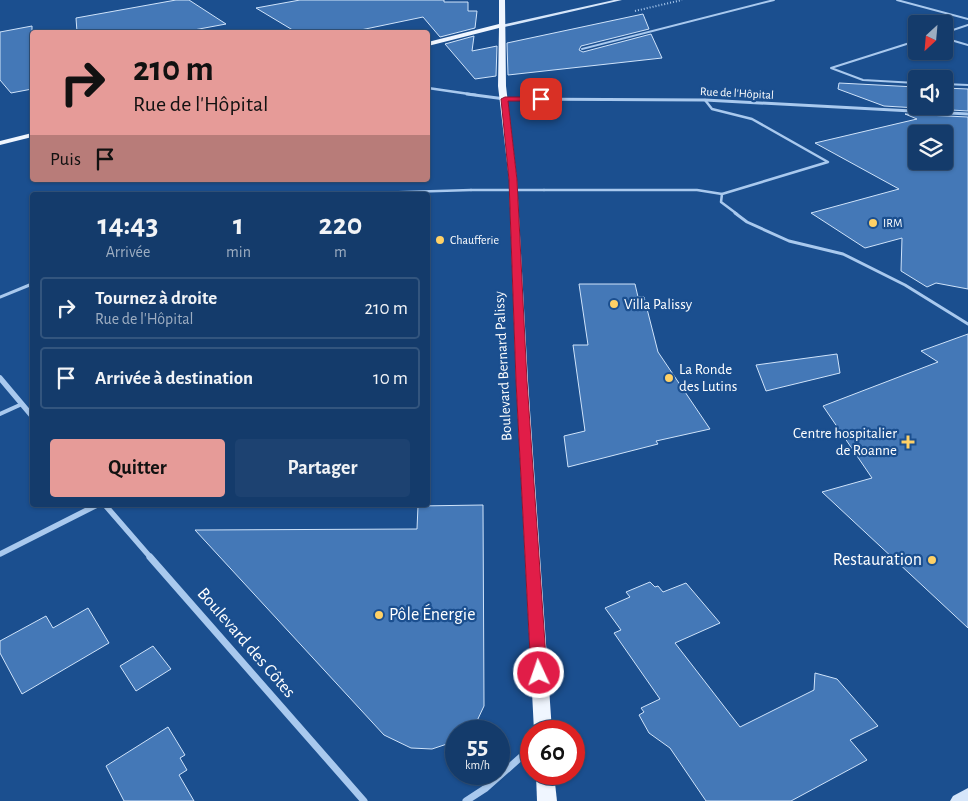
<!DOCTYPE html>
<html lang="fr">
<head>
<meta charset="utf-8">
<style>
	body { margin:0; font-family:"Alegreya Sans",sans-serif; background:#1d4271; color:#f1f3f6; height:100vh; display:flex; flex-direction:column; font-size:19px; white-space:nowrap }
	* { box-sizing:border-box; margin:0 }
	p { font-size:16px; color:#9dadc1 }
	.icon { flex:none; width:28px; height:28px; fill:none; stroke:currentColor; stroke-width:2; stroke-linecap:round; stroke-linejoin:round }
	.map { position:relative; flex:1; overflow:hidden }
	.drawer { position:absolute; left:30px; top:192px; width:400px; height:315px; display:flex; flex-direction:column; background:#143b6b; border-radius:5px; box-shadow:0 1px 4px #0004,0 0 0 1px #33557e }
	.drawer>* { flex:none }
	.hud { position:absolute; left:30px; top:30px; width:400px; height:152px; border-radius:5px; box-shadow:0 1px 4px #0004,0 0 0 1px #33557e; background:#e69b98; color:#111; overflow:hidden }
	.needle { width:32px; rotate:206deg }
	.controls { position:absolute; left:908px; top:15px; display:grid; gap:10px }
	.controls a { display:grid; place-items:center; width:45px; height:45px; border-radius:5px; background:#143b6b; box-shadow:0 1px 4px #0004,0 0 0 1px #33557e; font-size:25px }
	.speed { position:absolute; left:445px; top:720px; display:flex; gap:10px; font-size:25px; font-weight:700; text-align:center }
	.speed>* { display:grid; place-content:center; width:65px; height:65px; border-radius:50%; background:#143b6b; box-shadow:0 1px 4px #0004,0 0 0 1px #33557e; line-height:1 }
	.speed small { font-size:12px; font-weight:400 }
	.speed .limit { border:8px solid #d22; background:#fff; color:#111 }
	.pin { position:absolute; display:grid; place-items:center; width:42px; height:42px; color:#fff; margin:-21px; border-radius:10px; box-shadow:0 2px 8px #0006 }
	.me { position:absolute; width:55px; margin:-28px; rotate:357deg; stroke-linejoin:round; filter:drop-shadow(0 0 4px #0008) }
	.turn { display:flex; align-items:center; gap:18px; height:105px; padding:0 20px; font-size:22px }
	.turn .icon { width:65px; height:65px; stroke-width:2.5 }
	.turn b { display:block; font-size:35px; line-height:42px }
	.then { display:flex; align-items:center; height:48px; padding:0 20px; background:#0003; gap:10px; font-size:19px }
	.eta { display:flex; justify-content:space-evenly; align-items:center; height:85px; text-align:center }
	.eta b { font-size:30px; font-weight:600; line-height:35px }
	.cta { display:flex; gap:10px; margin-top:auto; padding:10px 20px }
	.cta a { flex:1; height:58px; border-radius:5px; background:#e69b98; color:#111; font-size:20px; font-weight:600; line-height:58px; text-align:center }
	.cta a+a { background:#1d4271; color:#f1f3f6 }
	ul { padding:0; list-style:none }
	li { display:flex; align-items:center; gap:15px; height:62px; margin:0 10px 8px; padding:0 10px; border:2px solid #33557e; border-radius:5px }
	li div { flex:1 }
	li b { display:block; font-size:19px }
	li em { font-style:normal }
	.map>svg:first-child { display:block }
</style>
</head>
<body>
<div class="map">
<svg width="968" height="801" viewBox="0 0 968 801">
	<rect width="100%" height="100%" fill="#1b4f8f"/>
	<g fill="#4478b7" stroke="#cfe3fa" fill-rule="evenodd">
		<polygon points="176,0 189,0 226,24 183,32 77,32 76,18"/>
		<polygon points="300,0 444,0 444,2 468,2 468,11 477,11 475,28 440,37 423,17 351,32 296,32 256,8"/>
		<polygon points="643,14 649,29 581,46 579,50 583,52 651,34 662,58 508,75 507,43"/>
		<polygon points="32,26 32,89 11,93 0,80 0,32"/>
		<polygon points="474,36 472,51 497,46 496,76 475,79 445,44"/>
		<polygon points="839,83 916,87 916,106 944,106 944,88 968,89 968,111 884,106 838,89"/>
		<path d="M905,114l63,3v172l-32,-6 -9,4 -26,-16 1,-33 -37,10 -54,-35 88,-24 -84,-46 102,-24zM916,134h28v27h-28z"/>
		<polygon points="579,284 635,284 638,297 644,297 658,352 710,429 656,441 658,444 568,467 564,436 585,431 573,345 588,345"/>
		<polygon points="968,334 968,628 822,492 872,478 823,406 938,362 921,351"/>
		<polygon points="837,354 840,373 766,391 756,365"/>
		<polygon points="483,505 484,706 476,723 469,731 456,731 456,741 432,749 411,748 384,735 195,530 417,529 418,506"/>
		<polygon points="650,582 655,587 658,586 663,592 686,583 720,623 675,643 740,727 814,690 815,673 837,679 878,726 850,740 867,760 791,801 706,801 670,748 649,733 639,715 644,712 641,708 660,699 614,633 621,630 605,608 630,597 626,592"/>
		<polygon points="88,608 109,643 22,694 0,653 0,641 46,616 53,628"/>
		<polygon points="153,646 171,669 136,691 120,666"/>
		<polygon points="168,727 185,755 180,758 187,770 179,775 194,801 124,801 106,766"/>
	</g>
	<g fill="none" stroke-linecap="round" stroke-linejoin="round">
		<polyline stroke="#a9c9ee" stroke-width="2" stroke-dasharray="1 2" stroke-linecap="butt" points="635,11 682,0"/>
		<g stroke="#a9c9ee" stroke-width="2">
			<polyline points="897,0 968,19"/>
			<polyline points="944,33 968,25"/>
			<polyline points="944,38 968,45"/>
			<polyline points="916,41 831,68 863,80 916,83"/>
			<polyline points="582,49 774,0"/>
			<polyline points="944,84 968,85"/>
		</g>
		<g stroke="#a9c9ee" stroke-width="2.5">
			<polyline points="705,100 712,109 752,119 828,162 722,194 721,202 737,214"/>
			<polyline points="544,190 697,190 722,194"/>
			<polyline points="309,195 471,190"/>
		</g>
		<g stroke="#a9c9ee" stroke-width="3">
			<polyline points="735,213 747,222 789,241 843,254 905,285 968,324"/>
			<polyline points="0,297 32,284"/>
		</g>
		<polyline stroke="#a9c9ee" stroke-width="4" points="0,414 22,404"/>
		<polyline stroke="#a9c9ee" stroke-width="2.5" points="428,88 476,95"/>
		<polyline stroke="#a9c9ee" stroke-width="3" points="467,94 505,99 705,100 968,114"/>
		<g stroke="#a9c9ee" stroke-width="5.5">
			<polyline points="0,378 32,416"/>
			<polyline points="105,505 151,558"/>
			<polyline points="0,554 97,505"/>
		</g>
		<g stroke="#a9c9ee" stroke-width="7">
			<polyline points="150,557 364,801"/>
			<polyline points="466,801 486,788 531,748"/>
		</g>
		<g fill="#d6e6fa" fill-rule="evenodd">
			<polygon points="614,0 622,0 500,28 497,26"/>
			<polygon points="968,788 968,801 950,801 953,796"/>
		</g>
		<g fill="#f0f6ff" fill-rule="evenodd">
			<polygon points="499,0 505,0 506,86 517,180 528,381 552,731 534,731 516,381 509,180 498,86 499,28 428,46 428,42 499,24"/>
			<polygon points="32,133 32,137 0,145 0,141"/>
			<polygon points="536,774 554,774 557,801 537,801"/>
		</g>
		<polyline stroke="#a9c9ee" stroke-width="2.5" points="471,190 544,190"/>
	</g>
	<polygon fill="#e11d48" stroke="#92132f" points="505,97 541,97 545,99 541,101 508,101 517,180 527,381 547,673 545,678 539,680 534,678 531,673 516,381 509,180 501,99"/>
	<g fill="#ffd166" stroke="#1b4f8f" stroke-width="2">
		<circle cx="873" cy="223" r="5"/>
		<circle cx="440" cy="240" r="5"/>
		<circle cx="614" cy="304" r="5"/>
		<circle cx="669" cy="378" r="5"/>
		<path d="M905.5 434.5h5v5h5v5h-5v5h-5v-5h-5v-5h5z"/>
		<circle cx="932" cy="560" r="5"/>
		<circle cx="379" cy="615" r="5"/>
	</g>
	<g text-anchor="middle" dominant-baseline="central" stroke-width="4.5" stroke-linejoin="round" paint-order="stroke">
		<g font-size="12" fill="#fff" stroke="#1b4f8f">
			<text transform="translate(737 93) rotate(3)">Rue de l'Hôpital</text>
		</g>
		<g font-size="12" fill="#fff" stroke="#1b4f8f" text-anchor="start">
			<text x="883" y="223">IRM</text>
			<text x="450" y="240">Chaufferie</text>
		</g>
		<g font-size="15" fill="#fff" stroke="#1b4f8f" text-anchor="start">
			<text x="624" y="304">Villa Palissy</text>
			<text x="679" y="369">La Ronde<tspan x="679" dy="17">des Lutins</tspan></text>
			<text x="897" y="433" text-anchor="end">Centre hospitalier<tspan x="897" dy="17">de Roanne</tspan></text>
		</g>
		<g font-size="15" fill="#fff" stroke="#1b4f8f">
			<text transform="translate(503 366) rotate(-93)">Boulevard Bernard Palissy</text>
		</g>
		<g font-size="18" fill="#fff" stroke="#1b4f8f" text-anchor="end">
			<text x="922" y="560">Restauration</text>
			<text x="389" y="615" text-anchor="start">Pôle Énergie</text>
		</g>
		<g font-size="18" fill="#fff" stroke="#1b4f8f">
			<text transform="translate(246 643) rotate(49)">Boulevard des Côtes</text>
		</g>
	</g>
</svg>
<div class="controls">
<a><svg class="needle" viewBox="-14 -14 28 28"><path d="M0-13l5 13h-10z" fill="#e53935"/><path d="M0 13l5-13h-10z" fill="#9dadc1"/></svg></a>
<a><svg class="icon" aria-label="sound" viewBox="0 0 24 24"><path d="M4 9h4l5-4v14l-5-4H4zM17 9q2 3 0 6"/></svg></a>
<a><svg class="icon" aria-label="layers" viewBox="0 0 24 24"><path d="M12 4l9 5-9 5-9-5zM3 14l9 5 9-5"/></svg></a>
</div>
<div class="speed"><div>55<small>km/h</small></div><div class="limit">60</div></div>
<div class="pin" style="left:541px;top:99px;background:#d93025"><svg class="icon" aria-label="arrive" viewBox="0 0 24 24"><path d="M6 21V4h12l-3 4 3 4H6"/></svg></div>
<svg class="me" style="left:539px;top:673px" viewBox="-20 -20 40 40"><circle r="17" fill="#e11d48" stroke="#fff" stroke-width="3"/><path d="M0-11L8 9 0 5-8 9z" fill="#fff"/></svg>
<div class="hud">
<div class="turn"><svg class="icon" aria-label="right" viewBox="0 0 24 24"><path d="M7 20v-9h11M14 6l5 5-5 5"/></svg><div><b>210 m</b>Rue de l'Hôpital</div></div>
<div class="then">Puis<svg class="icon" aria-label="arrive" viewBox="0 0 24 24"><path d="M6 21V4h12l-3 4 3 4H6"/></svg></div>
</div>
<section class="drawer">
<div class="eta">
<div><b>14:43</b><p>Arrivée</p></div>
<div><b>1</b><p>min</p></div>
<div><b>220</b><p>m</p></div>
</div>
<ul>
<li><svg class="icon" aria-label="right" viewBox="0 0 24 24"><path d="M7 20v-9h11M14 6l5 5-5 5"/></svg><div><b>Tournez à droite</b><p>Rue de l'Hôpital</p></div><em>210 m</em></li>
<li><svg class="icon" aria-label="arrive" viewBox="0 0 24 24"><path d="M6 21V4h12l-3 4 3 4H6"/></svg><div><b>Arrivée à destination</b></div><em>10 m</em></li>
</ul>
<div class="cta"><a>Quitter</a><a>Partager</a></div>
</section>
</div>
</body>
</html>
